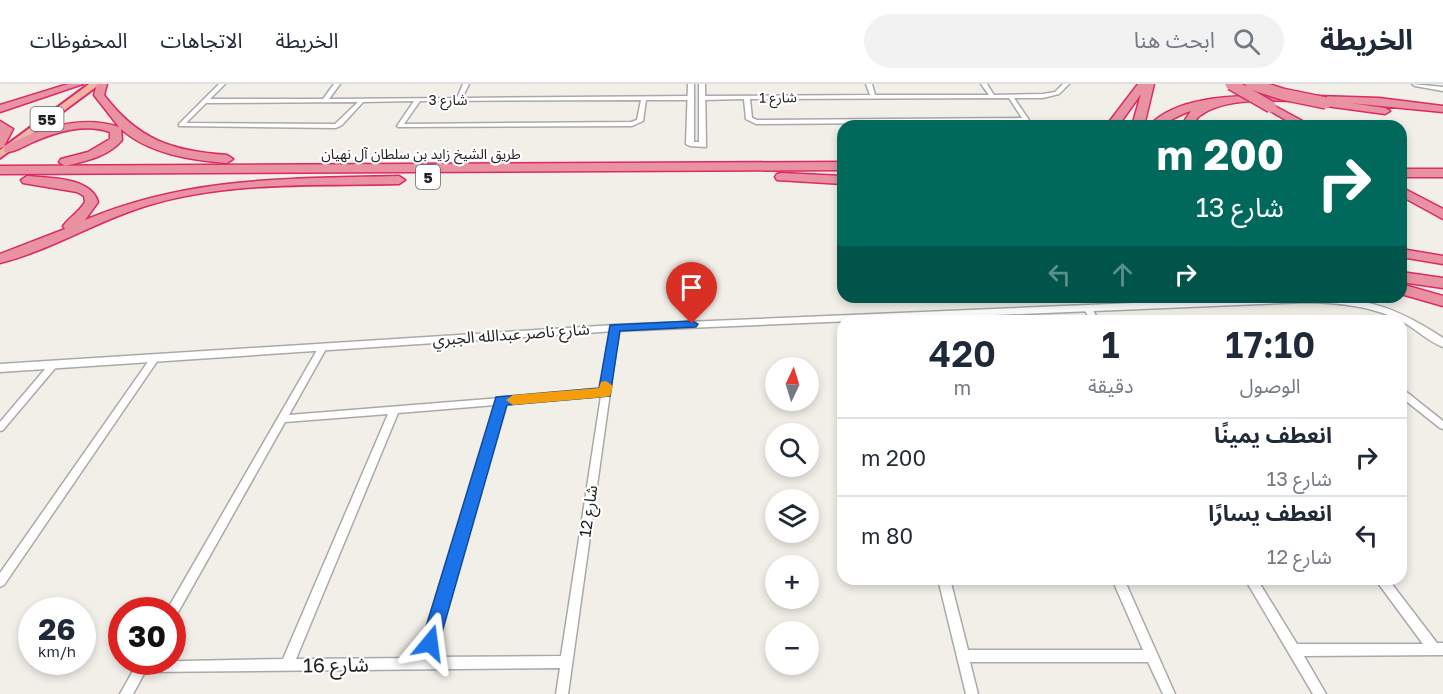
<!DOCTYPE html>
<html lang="ar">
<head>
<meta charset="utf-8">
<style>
	body { margin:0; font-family:"Golos Text","Noto Sans Arabic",sans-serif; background:#f2f2f3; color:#1f2937; direction:rtl; height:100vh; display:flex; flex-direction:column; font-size:22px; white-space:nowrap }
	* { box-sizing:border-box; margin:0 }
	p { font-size:20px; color:#747a83 }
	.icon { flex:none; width:33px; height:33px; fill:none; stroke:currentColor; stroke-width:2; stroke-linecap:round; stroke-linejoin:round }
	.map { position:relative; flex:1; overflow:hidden; direction:ltr }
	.panel { position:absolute; left:837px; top:231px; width:570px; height:270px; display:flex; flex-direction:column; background:#fff; border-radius:18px; box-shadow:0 3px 9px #0003; direction:rtl }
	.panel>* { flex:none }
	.hud { position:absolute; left:837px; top:36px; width:570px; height:183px; border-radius:18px; box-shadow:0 3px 9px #0003; direction:rtl; background:#00695c; color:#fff; overflow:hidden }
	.needle { width:39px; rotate:4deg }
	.buttons { position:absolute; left:765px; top:273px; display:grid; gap:12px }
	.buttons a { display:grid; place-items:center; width:54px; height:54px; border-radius:50%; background:#fff; box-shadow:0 3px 9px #0003; font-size:30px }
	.speed { position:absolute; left:18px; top:513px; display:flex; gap:12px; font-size:30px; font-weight:700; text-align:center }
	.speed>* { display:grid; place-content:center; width:78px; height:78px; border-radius:50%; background:#fff; box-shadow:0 3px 9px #0003; line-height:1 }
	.speed small { font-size:15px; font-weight:400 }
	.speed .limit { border:9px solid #d22; background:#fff; color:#111 }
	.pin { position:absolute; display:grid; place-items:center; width:51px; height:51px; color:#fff; margin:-62px -26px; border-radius:50% 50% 50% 0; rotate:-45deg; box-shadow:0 0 6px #0007 }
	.pin .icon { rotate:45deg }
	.me { position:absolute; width:66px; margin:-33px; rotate:16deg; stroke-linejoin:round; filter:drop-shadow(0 0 4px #0008) }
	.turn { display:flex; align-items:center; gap:21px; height:126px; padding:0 24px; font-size:27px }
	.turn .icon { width:78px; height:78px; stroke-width:2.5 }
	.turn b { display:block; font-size:42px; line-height:51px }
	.lanes { display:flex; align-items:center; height:57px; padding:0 24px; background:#0003; justify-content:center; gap:30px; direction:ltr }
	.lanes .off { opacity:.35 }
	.eta { display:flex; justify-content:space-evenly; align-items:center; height:102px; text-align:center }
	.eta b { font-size:36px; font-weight:600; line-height:42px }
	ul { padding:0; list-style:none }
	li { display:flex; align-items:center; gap:18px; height:78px; padding:0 24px; border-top:2px solid #e0e1e3 }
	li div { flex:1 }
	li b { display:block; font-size:22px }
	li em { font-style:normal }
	header { display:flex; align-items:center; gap:36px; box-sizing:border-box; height:84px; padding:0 30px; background:#fff; border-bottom:2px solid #e0e1e3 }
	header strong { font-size:28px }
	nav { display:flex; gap:33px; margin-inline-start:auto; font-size:21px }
	.search { width:420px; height:54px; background:#f2f2f3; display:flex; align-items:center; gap:15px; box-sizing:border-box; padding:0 21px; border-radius:33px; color:#747a83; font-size:22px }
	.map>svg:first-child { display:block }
</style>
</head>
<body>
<header>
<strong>الخريطة</strong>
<div class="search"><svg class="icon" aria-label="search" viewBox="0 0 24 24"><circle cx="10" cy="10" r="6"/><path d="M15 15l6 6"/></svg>ابحث هنا</div>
<nav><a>الخريطة</a><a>الاتجاهات</a><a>المحفوظات</a></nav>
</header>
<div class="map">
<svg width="1443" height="610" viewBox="0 0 1443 610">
	<rect width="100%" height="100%" fill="#f2efe9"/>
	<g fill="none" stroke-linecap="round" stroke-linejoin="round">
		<g stroke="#a9a9a9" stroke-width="3">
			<g id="minor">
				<path d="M219,0h6l-15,15h113l11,-15h6l-11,15 128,-1 6,-14h6l-7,14 229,-2 3,2 -3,2h-45l-3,21 -11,5 -234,1 -1,-1 17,-25 -51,1 -21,23 -6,3 -157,-2v-2zM641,16l-4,20 -6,2 -227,2 16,-23zM358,18l-23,22 -149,-1 20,-20z"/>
				<path d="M866,0h6l3,11h114l-8,-11h6l7,11 49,-1 12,-2 8,-8h6l-10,10 -16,4h-29l15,22 -3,2 -270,2 -10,-5 -2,-20 -41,1 -3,-2 3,-2 167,-1zM1009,14l13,20 -265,2 -5,-2 -2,-19z"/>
				<polygon points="1085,223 1091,223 1099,237 1091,237 1084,225"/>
				<path d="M615,241l4,3 -51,366h-12l4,-26 -415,4 -12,22h-13l18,-32 145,-3 105,-245 -103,8 -109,194 -4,1v-7h-5l153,-265h6l1,2 -38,68 312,-25 10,-62zM601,312l-40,260 -129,1 73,-253zM495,321l-76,253 -123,1 102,-246z"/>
				<polygon points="155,271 158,272 159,274 158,276 4,501 0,503 0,489 152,272"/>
				<polygon points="54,277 57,278 58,280 57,282 3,346 0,347 0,338 51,278"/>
				<polygon points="1401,305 1404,306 1443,337 1443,345 1440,344 1401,313"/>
				<polygon points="938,495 950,495 968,566 1143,566 1112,495 1124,495 1175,610 1163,610 1148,578 970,578 978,610 966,610"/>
				<polygon points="1245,495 1257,495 1297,560 1423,560 1375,495 1388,495 1437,559 1443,559 1443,571 1304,572 1326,610 1313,610"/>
			</g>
		</g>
		<g stroke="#a9a9a9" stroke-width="3">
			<g id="tertiary">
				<polygon points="688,0 694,0 694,58 699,58 699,0 705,0 706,63 690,62 686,60"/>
				<polygon points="1412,0 1443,3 1443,7 1415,2"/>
				<path d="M1280,213c70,0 102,0 163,41v9c-14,-5 -27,-18 -40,-25 -30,-16 -62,-19 -96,-20l-692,29 -615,41v-8l615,-39z"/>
			</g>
		</g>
		<g stroke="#dc2a67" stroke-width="4">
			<polygon id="trunk" points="89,0 100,0 0,74 0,66"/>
		</g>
		<g stroke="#dc2a67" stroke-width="3">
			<g id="motorway">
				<polygon points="68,0 83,0 0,28 0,21"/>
				<path d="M97,0h10l-3,11c34,45 68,56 123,60l6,4 -6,4c-36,-3 -78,-9 -106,-34l1,11c-14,17 -37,21 -57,26l-6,-4 2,-3 27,-7 22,-13v-7c-27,-9 -54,0 -79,11 -9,4 -18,10 -27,9v-5l-4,1v-27l13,8 -9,17c37,-17 75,-32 115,-19l-25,-32z"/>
				<polygon points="1138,0 1154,0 1144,42 1132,42 1141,10 1118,42 1106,42"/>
				<path d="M1288,11l91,3 64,8v6l-93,-9 35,5 5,3 -5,3 -59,-8 -4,-1 -1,-3c-32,-1 -93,-7 -120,13 -4,2 -6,7 -8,11h-12l10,-15c-17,5 -25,15 -42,15 30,-33 98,-30 139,-31z"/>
				<polygon points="1271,20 1308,40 1310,42 1296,42 1267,25 1267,21"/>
				<polygon points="843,78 843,86 0,90 0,82"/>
				<rect x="1401" y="85" width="42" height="8"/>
				<polygon points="781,89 843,92 843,100 777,96 775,93 777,90"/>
				<path d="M27,92c22,2 64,1 71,26l-13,18c105,-44 203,-41 314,-44l6,4 -6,4c-83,2 -170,-3 -250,21 -51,15 -97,45 -149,58v-9l65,-25 -2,-3c7,-9 16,-14 22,-24l-1,-6 -7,-4 -54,-9 -2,-3z"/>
				<polygon points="1401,103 1443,125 1443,135 1401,112"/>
				<polygon points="1401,165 1443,172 1443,180 1401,173"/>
				<polygon points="1401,188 1443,194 1443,204 1401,198"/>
				<polygon points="1401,200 1443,212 1443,222 1401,210"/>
			</g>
		</g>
		<use href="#minor" fill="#fff" fill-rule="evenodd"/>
		<use href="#tertiary" fill="#fff" fill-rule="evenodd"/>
		<use href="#trunk" fill="#f2b4a3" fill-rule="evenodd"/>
		<use href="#motorway" fill="#e892a2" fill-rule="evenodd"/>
		<g stroke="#dc2a67" stroke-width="14" stroke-linecap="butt">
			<g id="motorway-bridge">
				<polyline points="1231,0 1271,23"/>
				<polyline points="1251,0 1282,10 1326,19"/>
			</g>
		</g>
		<use href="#motorway-bridge" stroke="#e892a2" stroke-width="11"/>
	</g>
	<polygon fill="#1a73e8" stroke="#114b97" stroke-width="1.5" points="692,237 698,240 696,243 620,247 610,312 507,321 439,559 436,565 430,567 423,565 421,559 496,313 599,304 610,241"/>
	<polygon fill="#f59e0b" points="606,297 613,302 610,312 605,313 513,321 506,316 513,311 599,304 601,298"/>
	<g text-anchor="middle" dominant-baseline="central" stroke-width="4.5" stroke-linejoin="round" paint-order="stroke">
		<g font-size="14" fill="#222" stroke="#fff">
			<text transform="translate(778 13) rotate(-1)">شارع 1</text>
			<text x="448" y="15">شارع 3</text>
			<text x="421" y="69">طريق الشيخ زايد بن سلطان آل نهيان</text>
		</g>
		<g fill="#fff" stroke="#646464" stroke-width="1.5">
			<rect x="30.5" y="23" width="33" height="24" rx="4.5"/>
			<rect x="416" y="81" width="24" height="24" rx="4.5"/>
		</g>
		<g font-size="15" font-weight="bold" fill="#222">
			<text x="47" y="35">55</text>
			<text x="428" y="93">5</text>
		</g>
		<g font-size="16" fill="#222" stroke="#fff">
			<text transform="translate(511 250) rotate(-4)">شارع ناصر عبدالله الجبري</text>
			<text transform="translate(588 427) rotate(-82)">شارع 12</text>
		</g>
		<g font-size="20" fill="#222" stroke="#fff">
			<text transform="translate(336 580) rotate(-1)">شارع 16</text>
		</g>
	</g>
</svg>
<div class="buttons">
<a><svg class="needle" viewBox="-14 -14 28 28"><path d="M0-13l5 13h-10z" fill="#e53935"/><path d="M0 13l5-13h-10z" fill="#747a83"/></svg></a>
<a><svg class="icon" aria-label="search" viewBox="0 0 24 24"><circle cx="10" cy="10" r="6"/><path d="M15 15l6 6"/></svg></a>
<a><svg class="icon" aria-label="layers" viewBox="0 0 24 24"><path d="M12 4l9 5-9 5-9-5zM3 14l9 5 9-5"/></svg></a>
<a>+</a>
<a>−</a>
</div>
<div class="speed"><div>26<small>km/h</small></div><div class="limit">30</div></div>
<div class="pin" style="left:692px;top:240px;background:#d93025"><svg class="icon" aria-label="arrive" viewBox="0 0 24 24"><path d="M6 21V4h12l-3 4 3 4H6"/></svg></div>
<svg class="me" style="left:430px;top:559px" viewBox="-20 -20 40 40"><path d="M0-17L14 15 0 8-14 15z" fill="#1a73e8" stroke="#fff" stroke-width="4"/></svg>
<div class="hud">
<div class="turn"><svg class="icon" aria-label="right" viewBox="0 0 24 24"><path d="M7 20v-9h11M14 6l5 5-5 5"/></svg><div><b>200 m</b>شارع 13</div></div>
<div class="lanes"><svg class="icon off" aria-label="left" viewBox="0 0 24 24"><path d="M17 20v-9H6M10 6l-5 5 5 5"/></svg><svg class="icon off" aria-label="ahead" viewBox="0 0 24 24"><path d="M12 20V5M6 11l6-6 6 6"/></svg><svg class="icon" aria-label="right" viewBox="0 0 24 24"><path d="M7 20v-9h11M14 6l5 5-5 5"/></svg></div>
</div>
<section class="panel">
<div class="eta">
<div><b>17:10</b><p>الوصول</p></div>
<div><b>1</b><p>دقيقة</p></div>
<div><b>420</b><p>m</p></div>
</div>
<ul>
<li><svg class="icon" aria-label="right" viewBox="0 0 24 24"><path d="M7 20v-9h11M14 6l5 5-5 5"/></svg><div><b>انعطف يمينًا</b><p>شارع 13</p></div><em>200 m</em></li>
<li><svg class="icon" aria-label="left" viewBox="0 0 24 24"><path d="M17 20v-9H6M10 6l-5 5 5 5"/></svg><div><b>انعطف يسارًا</b><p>شارع 12</p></div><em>80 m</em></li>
</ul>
</section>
</div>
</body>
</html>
